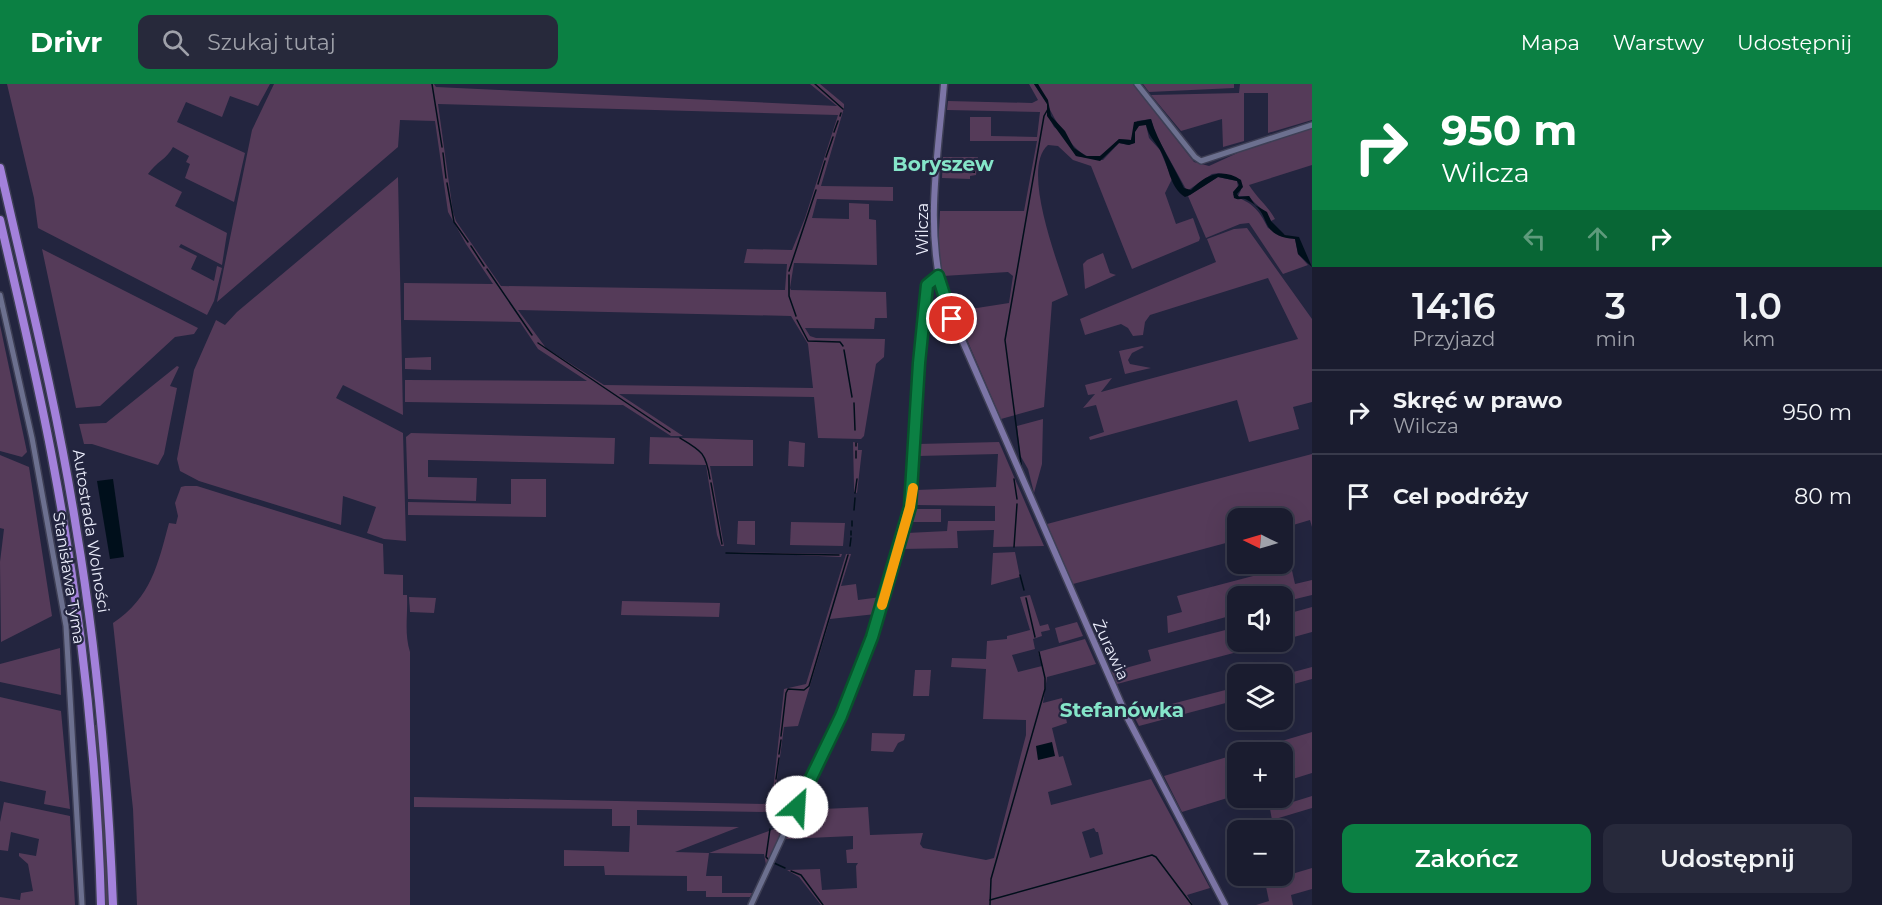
<!DOCTYPE html>
<html lang="pl">
<head>
<meta charset="utf-8">
<style>
	body { margin:0; font-family:Montserrat,sans-serif; background:#27293b; color:#f1f3f6; height:100vh; display:flex; flex-direction:column; font-size:22px; white-space:nowrap }
	* { box-sizing:border-box; margin:0 }
	p { font-size:20px; color:#9fa1aa }
	.icon { flex:none; width:33px; height:33px; fill:none; stroke:currentColor; stroke-width:2; stroke-linecap:round; stroke-linejoin:round }
	.map { position:relative; flex:1; overflow:hidden }
	.sheet { display:flex; flex-direction:column; background:#1a1c2f; width:570px }
	.sheet>* { flex:none }
	.banner { background:#0b8043; color:#fff; overflow:hidden }
	.needle { width:39px; rotate:275deg }
	.buttons { position:absolute; left:1227px; top:424px; display:grid; gap:12px }
	.buttons a { display:grid; place-items:center; width:66px; height:66px; border-radius:12px; background:#1a1c2f; box-shadow:0 6px 24px #0002,0 0 0 2px #383a4b; font-size:30px }
	.pin { position:absolute; display:grid; place-items:center; width:51px; height:51px; color:#fff; margin:-26px; border:3px solid #fff; border-radius:50%; box-shadow:0 2px 6px #0007 }
	.me { position:absolute; width:66px; margin:-33px; rotate:26deg; stroke-linejoin:round; filter:drop-shadow(0 0 4px #0008) }
	.turn { display:flex; align-items:center; gap:21px; height:126px; padding:0 30px; font-size:27px }
	.turn .icon { width:78px; height:78px; stroke-width:2.5 }
	.turn b { display:block; font-size:42px; line-height:51px }
	.lanes { display:flex; align-items:center; height:57px; padding:0 30px; background:#0003; justify-content:center; gap:30px; direction:ltr }
	.lanes .off { opacity:.35 }
	.eta { display:flex; justify-content:space-evenly; align-items:center; height:102px; text-align:center }
	.eta b { font-size:36px; font-weight:600; line-height:42px }
	.cta { display:flex; gap:12px; margin-top:auto; padding:12px 30px }
	.cta a { flex:1; height:69px; border-radius:12px; background:#0b8043; color:#fff; font-size:24px; font-weight:600; line-height:69px; text-align:center }
	.cta a+a { background:#27293b; color:#f1f3f6 }
	ul { padding:0; list-style:none }
	li { display:flex; align-items:center; gap:18px; height:84px; padding:0 30px; border-top:2px solid #383a4b }
	li div { flex:1 }
	li b { display:block; font-size:22px }
	li em { font-style:normal }
	header { display:flex; align-items:center; gap:36px; box-sizing:border-box; height:84px; padding:0 30px; background:#0b8043; color:#fff }
	header strong { font-size:28px }
	nav { display:flex; gap:33px; margin-inline-start:auto; font-size:21px }
	.search { width:420px; height:54px; background:#27293b; display:flex; align-items:center; gap:15px; box-sizing:border-box; padding:0 21px; border-radius:12px; color:#9fa1aa; font-size:22px }
	main { display:flex; flex:1; min-height:0 }
	.map>svg:first-child { display:block }
</style>
</head>
<body>
<header>
<strong>Drivr</strong>
<div class="search"><svg class="icon" aria-label="search" viewBox="0 0 24 24"><circle cx="10" cy="10" r="6"/><path d="M15 15l6 6"/></svg>Szukaj tutaj</div>
<nav><a>Mapa</a><a>Warstwy</a><a>Udostępnij</a></nav>
</header>
<main>
<div class="map">
<svg width="1312" height="821" viewBox="0 0 1312 821">
	<rect width="100%" height="100%" fill="#23253f"/>
	<g fill="#553b59" fill-rule="evenodd">
		<path d="M7,0h263l-12,22 -28,-10 -8,21 -36,-15 -9,20 68,31 -11,49 -49,-24 5,-14 -4,-2 3,-6 -16,-9c-6,12 -17,15 -25,27l34,18 -7,14 52,27 -5,32 -41,-21 -2,3 18,9 -6,13 23,12 3,-15 5,2 -8,33 -7,14 -169,-87 -4,-30z"/>
		<path d="M274,0h160l2,3 401,19 -27,-22h10l24,20v4l-23,78 72,1v14l-76,-2 -5,19 37,1v-16l20,1v15l7,1 1,45 -83,-2 -4,25 1,2 95,2 1,26h-12l-1,11 -69,-1 5,8 6,2 69,1 -1,18 -8,7 -12,72 -3,3 -43,-1 -4,-41 -195,-3 64,42h-12l-48,-31 -218,-3v-22l182,1 -49,-32 -18,-27 -116,-2v-37l89,1 -27,-40 -18,-32 -13,-91 -35,-1 -2,27 -181,155 35,-172zM438,20l399,11h1l-33,103 -13,32 -45,-1 -3,14 43,1 -2,26 -284,-4 -45,-65 -3,-9zM518,226l273,6 17,28 5,44 -209,-3 -58,-37z"/>
		<path d="M1029,0h5l13,20v10l7,13 8,6 14,23 27,4 16,-17 9,2 6,-2 1,-12 4,-6h7l3,13 11,12 12,29 -7,14 11,31 17,-6 7,20 -1,3 -67,28 -41,-103 -18,-6 -15,-14 -10,-1c-28,24 11,120 20,150l-16,7 -8,105 -43,12 -48,-112 24,1 32,-5 4,-27 -5,-4 -65,4 -5,-28 2,-37h84l13,-70h-67v-24h21v19l46,1 3,-25 -93,-2 1,-9 84,2 6,-3z"/>
		<path d="M1038,0h95l61,78 15,4 37,-17 66,-22v38l-63,20c8,13 19,21 26,34l-4,2c-5,-12 -15,-14 -22,-25h-11l3,-6v-10l-22,-7 -7,1 -25,17 -32,-58 -4,-14 -14,2 -6,19 -12,-1c-6,6 -13,16 -22,18 -25,5 -51,-55 -59,-73z"/>
		<polygon points="1143,0 1234,0 1234,4 1149,8"/>
		<polygon points="1240,0 1312,0 1312,36 1268,49 1268,9 1244,9 1244,57 1223,63 1222,35 1181,47 1151,11 1239,9"/>
		<polygon points="943,73 978,73 976,91 970,92 970,95 942,94"/>
		<polygon points="398,93 403,331 343,301 336,314 403,349 406,457 384,455 367,449 376,423 343,412 341,441 199,397 180,387 177,375 194,286 216,236 225,241 237,228"/>
		<path d="M1218,93l19,4 1,6 -5,8c20,9 25,13 35,33l27,11 3,15 10,11 -25,9 -34,-51 -9,1 -34,14 -18,-42z"/>
		<polygon points="1247,144 1312,235 1312,318 1293,323 1299,345 1249,358 1237,316 1090,356 1089,353 1104,348 1096,321 1083,324 1095,310 1088,311 1085,301 1112,294 1101,308 1298,255 1268,194 1150,231 1145,238 1143,251 1133,252 1128,244 1121,240 1085,251 1080,235 1216,178 1207,155 1234,145"/>
		<polygon points="42,165 198,244 194,250 175,253 100,322 76,324"/>
		<polygon points="1103,169 1110,189 1116,191 1085,205 1083,180 1087,176"/>
		<polygon points="0,241 27,368 22,373 0,367"/>
		<polygon points="1142,262 1144,263 1132,269 1128,276 1130,280 1151,284 1125,290 1119,267"/>
		<polygon points="431,273 431,286 405,285 405,274"/>
		<polygon points="177,282 179,283 170,302 177,304 164,370 158,381 92,360 84,360 79,340 106,339"/>
		<polygon points="1043,335 1042,380 1034,409 1028,385 1020,371 1017,342"/>
		<polygon points="411,349 615,354 614,380 428,376 428,393 477,394 476,417 408,415 406,353"/>
		<polygon points="650,353 753,356 753,382 710,382 724,462 721,462 717,451 706,381 649,380"/>
		<polygon points="789,357 805,359 804,383 788,382"/>
		<polygon points="853,358 858,359 858,366 862,366 857,409 854,408 854,403"/>
		<polygon points="999,358 1044,462 993,463 994,446 957,447 958,464 901,465 907,449 947,447 948,437 995,437 995,422 915,421 916,406 996,403 998,370 918,372 918,360"/>
		<polygon points="1312,370 1312,443 1310,436 1283,444 1282,435 1238,435 1237,456 1073,500 1047,440"/>
		<polygon points="0,371 29,383 52,532 1,558 0,478 4,445 0,444"/>
		<polygon points="511,395 546,395 546,433 408,431 408,418 511,420"/>
		<path d="M185,402h12l186,58 1,30 19,1v20h4c1,20 -3,38 3,57v253h-273l-4,-96 -20,-186c38,-25 45,-59 56,-100l7,1 2,-8 -3,-13 6,-16z"/>
		<polygon points="916,425 941,425 941,438 910,438"/>
		<polygon points="738,437 755,437 755,461 737,460"/>
		<polygon points="791,438 845,439 843,462 790,461"/>
		<polygon points="724,468 842,470 841,473"/>
		<polygon points="1015,468 1020,493 991,501 993,469"/>
		<polygon points="846,470 851,470 841,502 856,500 858,516 881,513 876,530 830,535 798,642 784,643 776,703 803,705 795,721 772,720 771,728 637,726 637,741 739,743 675,768 709,769 777,744 784,744 766,781 764,770 709,769 706,792 722,792 722,809 752,809 750,813 706,813 706,807 687,807 687,792 605,791 604,782 564,782 564,766 629,768 630,742 612,742 612,725 414,723 414,713 769,720 774,698 784,605 806,600"/>
		<polygon points="1291,482 1295,500 1312,496 1312,511 1283,518 1282,513 1238,513 1237,530 1168,549 1167,532 1182,528 1177,512"/>
		<path d="M1030,511l10,31 8,-2 2,6 -9,2 1,4 -9,3 2,10 -23,6 6,17 24,-6 -4,-14 47,-13 11,25 -49,13 -4,26 19,-5 5,25 -15,5 7,29 4,-1 9,29 -24,7 3,13 100,-26 59,109 -23,7 6,10h-372l-22,-28 -12,-7 33,-1 2,21 35,-2 -1,-22 2,-3h-11l-1,-13 7,-1v-13l-67,3 14,-29 68,-3 2,28 53,-2 -3,11 3,4 63,12 8,-2 32,-123v-15l-43,-1 3,-50 -35,-2 1,-9 34,1 1,-18 20,-2v-3l23,-6 -10,-33zM1094,744l2,4h2l5,22 -13,4 -8,-26z"/>
		<polygon points="409,513 436,514 434,529 410,528"/>
		<polygon points="622,517 720,519 719,533 621,531"/>
		<polygon points="1312,523 1312,548 1283,556 1283,531"/>
		<polygon points="1077,538 1083,552 1059,559 1055,544"/>
		<polygon points="1237,543 1238,558 1275,558 1117,600 1111,588 1151,577 1148,566"/>
		<polygon points="60,564 61,611 0,598 0,580"/>
		<polygon points="1312,583 1312,595 1283,603 1282,591"/>
		<polygon points="915,586 931,586 929,612 913,612"/>
		<polygon points="1237,603 1237,616 1139,642 1133,630"/>
		<polygon points="0,613 61,627 70,725 44,720 46,707 0,697"/>
		<polygon points="93,641 99,641 110,821 104,821"/>
		<polygon points="1312,648 1312,689 1283,698 1282,669 1242,669"/>
		<polygon points="872,649 905,650 904,656 898,659 893,668 871,667"/>
		<polygon points="1237,670 1237,711 1182,728 1164,692"/>
		<polygon points="1312,712 1312,724 1272,736 1270,725"/>
		<polygon points="4,718 70,732 75,821 0,821 0,813 20,816 21,809 33,807 28,780 19,772 19,769 36,772 39,755 11,748 8,767 0,766 0,738"/>
		<polygon points="1312,784 1312,805 1291,811 1293,821 1256,821 1269,817 1265,798"/>
	</g>
	<g fill="#000f1b">
		<path d="M1034,0h4l10,16 3,16 14,15 9,17 12,8h14l19,-17 12,1 3,-18 17,-3c7,24 23,47 33,69l7,2c14,-15 31,-23 50,-10l2,7 -6,7 2,3 10,-1 6,9 12,7 4,9 14,14 14,2 13,30 -14,-13 -3,-15c-39,-3 -21,-26 -48,-39 -5,-3 -7,1 -13,-2l-1,-6 6,-7 -2,-4 -19,-4 -28,18 -5,2c-16,-10 -16,-32 -25,-47 -6,-10 -11,-13 -14,-25l-7,1 -4,6v11l-6,2 -10,-2 -19,18 -24,-5 -29,-40v-12z"/>
		<polygon points="976,76 975,89 945,87 946,77"/>
		<polygon points="113,395 124,473 110,475 97,397"/>
		<polygon points="1052,658 1055,672 1038,676 1036,662"/>
	</g>
	<g fill="none" stroke-linecap="round" stroke-linejoin="round">
		<g stroke="#000f1b" stroke-width="1.5">
			<polyline points="432,0 442,63"/>
			<polyline points="815,0 843,25"/>
			<polyline points="840,32 841,29"/>
			<polyline points="834,48 838,37"/>
			<polyline points="443,69 446,94"/>
			<polyline points="826,73 833,53"/>
			<polyline points="447,99 454,138 468,158"/>
			<polyline points="818,100 825,77"/>
			<polyline points="471,162 484,182"/>
			<polyline points="487,185 532,251"/>
			<polyline points="789,187 816,106"/>
			<polyline points="789,191 789,212 796,232"/>
			<polyline points="797,236 808,257 840,258 843,262"/>
			<polyline points="538,259 670,348"/>
			<polyline points="844,266 852,313"/>
			<polyline points="854,319 855,346"/>
			<path d="M680,354c22,13 26,15 30,41"/>
			<polyline points="856,359 856,362"/>
			<polyline points="856,367 856,374"/>
			<polyline points="1022,387 1005,256 1044,32 1048,25"/>
			<polyline points="1014,395 1017,415"/>
			<polyline points="711,399 722,460"/>
			<polyline points="855,409 857,395"/>
			<polyline points="854,426 855,414"/>
			<polyline points="852,442 852,437"/>
			<polyline points="851,451 851,447"/>
			<polyline points="850,462 851,454"/>
			<polyline points="1014,463 1017,420"/>
			<polyline points="726,469 839,471"/>
			<polyline points="1020,491 1024,506"/>
			<polyline points="1026,514 1035,553"/>
			<polyline points="781,652 786,609 788,605 804,606 809,602 848,471"/>
			<polyline points="779,670 781,656"/>
			<polyline points="776,695 779,674"/>
			<polyline points="772,728 776,699"/>
			<polyline points="769,776 766,773 770,745"/>
			<polyline points="774,779 785,784"/>
			<polyline points="791,787 801,791 823,821"/>
			<polyline points="990,816 1152,771 1156,773 1192,821"/>
			<polyline points="990,821 991,795 1045,605 1045,594 1039,568"/>
		</g>
		<g stroke="#3e3f55" stroke-width="8">
			<g id="tertiary">
				<polyline points="1137,0 1195,73 1201,77 1312,41"/>
				<polyline points="0,211 32,354 66,542 82,821"/>
				<polyline points="751,821 861,583 905,443 913,407 919,279 927,201 938,192"/>
			</g>
		</g>
		<g stroke="#3e3f55" stroke-width="9">
			<path id="secondary" d="M944,0c-6,72 -20,147 1,217l181,414 99,190"/>
		</g>
		<g stroke="#3e3f55" stroke-width="11">
			<g id="motorway">
				<path d="M0,84c27,119 57,238 76,359 21,125 32,251 37,378"/>
				<path d="M0,136c19,83 39,165 54,248 27,144 43,291 47,437"/>
			</g>
		</g>
		<use href="#tertiary" stroke="#6c708f" stroke-width="5"/>
		<use href="#secondary" stroke="#7c75a6" stroke-width="6"/>
		<use href="#motorway" stroke="#a381db" stroke-width="8"/>
	</g>
	<g fill="none" stroke-linecap="round" stroke-linejoin="round">
		<g stroke="#07532c" stroke-width="15">
			<polyline id="route" points="797,723 841,632 872,553 910,423 919,279 927,201 938,192 952,235"/>
		</g>
		<use href="#route" stroke="#0b8043" stroke-width="10"/>
		<polyline stroke="#f59e0b" stroke-width="10" points="882,521 910,423 913,404"/>
	</g>
	<g text-anchor="middle" dominant-baseline="central" stroke-width="4.5" stroke-linejoin="round" paint-order="stroke">
		<g font-size="16" fill="#edeffd" stroke="#23253f">
			<text transform="translate(922 145) rotate(-90)">Wilcza</text>
			<text transform="translate(91 447) rotate(81)">Autostrada Wolności</text>
			<text transform="translate(69 494) rotate(81)">Stanisława Tyma</text>
			<text transform="translate(1111 566) rotate(65)">Żurawia</text>
		</g>
		<g font-size="20" font-weight="bold" fill="#85e5c9" stroke="#23253f">
			<text x="943" y="80">Boryszew</text>
			<text x="1122" y="626">Stefanówka</text>
		</g>
	</g>
</svg>
<div class="buttons">
<a><svg class="needle" viewBox="-14 -14 28 28"><path d="M0-13l5 13h-10z" fill="#e53935"/><path d="M0 13l5-13h-10z" fill="#9fa1aa"/></svg></a>
<a><svg class="icon" aria-label="sound" viewBox="0 0 24 24"><path d="M4 9h4l5-4v14l-5-4H4zM17 9q2 3 0 6"/></svg></a>
<a><svg class="icon" aria-label="layers" viewBox="0 0 24 24"><path d="M12 4l9 5-9 5-9-5zM3 14l9 5 9-5"/></svg></a>
<a>+</a>
<a>−</a>
</div>
<div class="pin" style="left:952px;top:235px;background:#d93025"><svg class="icon" aria-label="arrive" viewBox="0 0 24 24"><path d="M6 21V4h12l-3 4 3 4H6"/></svg></div>
<svg class="me" style="left:797px;top:723px" viewBox="-20 -20 40 40"><circle r="19" fill="#fff"/><path d="M0-13L10 11 0 6-10 11z" fill="#0b8043"/></svg>
</div>
<section class="sheet">
<div class="banner">
<div class="turn"><svg class="icon" aria-label="right" viewBox="0 0 24 24"><path d="M7 20v-9h11M14 6l5 5-5 5"/></svg><div><b>950 m</b>Wilcza</div></div>
<div class="lanes"><svg class="icon off" aria-label="left" viewBox="0 0 24 24"><path d="M17 20v-9H6M10 6l-5 5 5 5"/></svg><svg class="icon off" aria-label="ahead" viewBox="0 0 24 24"><path d="M12 20V5M6 11l6-6 6 6"/></svg><svg class="icon" aria-label="right" viewBox="0 0 24 24"><path d="M7 20v-9h11M14 6l5 5-5 5"/></svg></div>
</div>
<div class="eta">
<div><b>14:16</b><p>Przyjazd</p></div>
<div><b>3</b><p>min</p></div>
<div><b>1.0</b><p>km</p></div>
</div>
<ul>
<li><svg class="icon" aria-label="right" viewBox="0 0 24 24"><path d="M7 20v-9h11M14 6l5 5-5 5"/></svg><div><b>Skręć w prawo</b><p>Wilcza</p></div><em>950 m</em></li>
<li><svg class="icon" aria-label="arrive" viewBox="0 0 24 24"><path d="M6 21V4h12l-3 4 3 4H6"/></svg><div><b>Cel podróży</b></div><em>80 m</em></li>
</ul>
<div class="cta"><a>Zakończ</a><a>Udostępnij</a></div>
</section>
</main>
</body>
</html>
